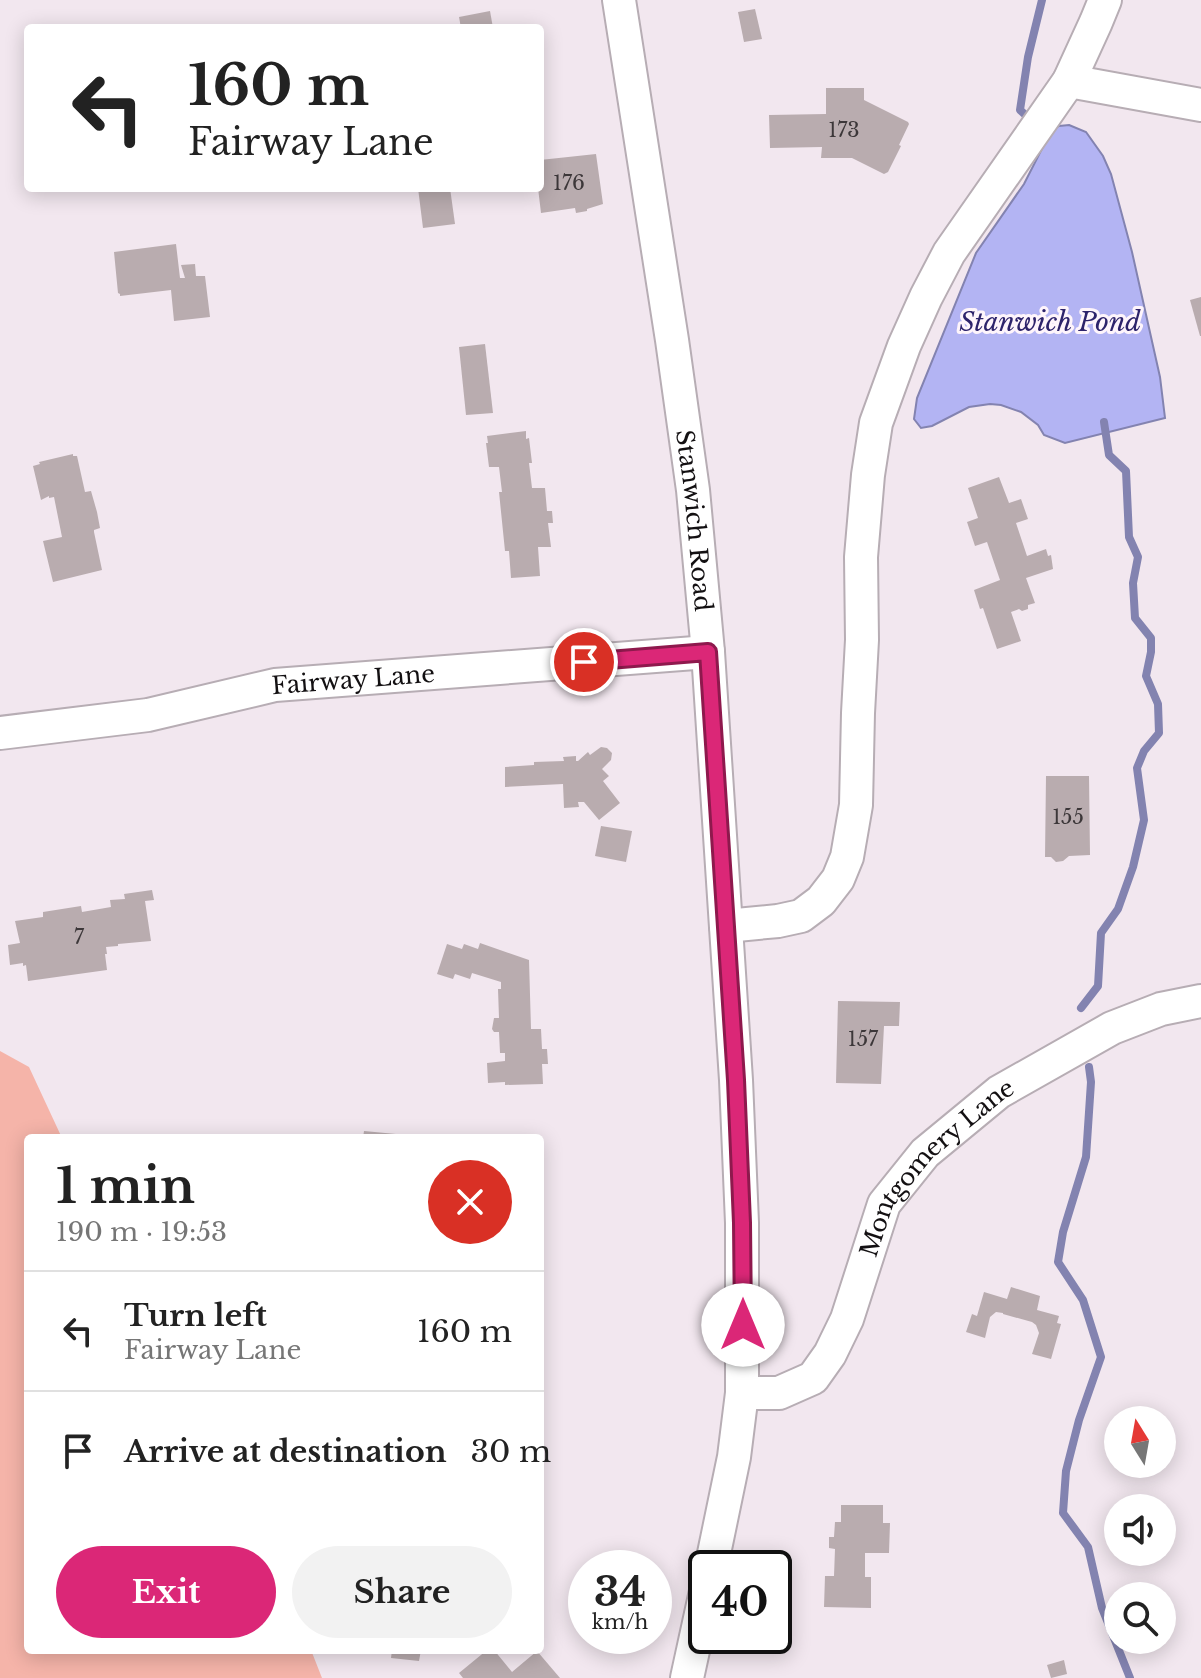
<!DOCTYPE html>
<html lang="en">
<head>
<meta charset="utf-8">
<style>
	body { margin:0; font-family:"Libre Baskerville",serif; background:#f2f2f2; color:#222; height:100vh; display:flex; flex-direction:column; font-size:30px; white-space:nowrap }
	* { box-sizing:border-box; margin:0 }
	p { font-size:26px; color:#767676 }
	.icon { flex:none; width:44px; height:44px; fill:none; stroke:currentColor; stroke-width:2; stroke-linecap:round; stroke-linejoin:round }
	.map { position:relative; flex:1; overflow:hidden }
	.sheet { position:absolute; left:24px; top:1134px; width:520px; height:520px; display:flex; flex-direction:column; background:#fff; border-radius:8px; box-shadow:0 4px 20px #0003 }
	.sheet>* { flex:none }
	.guide { position:absolute; left:24px; top:24px; width:520px; height:168px; border-radius:8px; box-shadow:0 4px 20px #0003; background:#fff; color:#222; overflow:hidden }
	.needle { width:52px; rotate:349deg }
	.fabs { position:absolute; left:1104px; top:1406px; display:grid; gap:16px }
	.fabs a { display:grid; place-items:center; width:72px; height:72px; border-radius:50%; background:#fff; box-shadow:0 4px 20px #0003; font-size:40px }
	.speed { position:absolute; left:568px; top:1550px; display:flex; gap:16px; font-size:40px; font-weight:700; text-align:center }
	.speed>* { display:grid; place-content:center; width:104px; height:104px; border-radius:50%; background:#fff; box-shadow:0 4px 20px #0003; line-height:1 }
	.speed small { font-size:20px; font-weight:400 }
	.speed .limit { border:4px solid #111; border-radius:12px; background:#fff; color:#111 }
	.pin { position:absolute; display:grid; place-items:center; width:68px; height:68px; color:#fff; margin:-34px; border:4px solid #fff; border-radius:50%; box-shadow:0 2px 8px #0007 }
	.me { position:absolute; width:88px; margin:-44px; rotate:0deg; stroke-linejoin:round; filter:drop-shadow(0 0 6px #0008) }
	.turn { display:flex; align-items:center; gap:28px; height:168px; padding:0 32px; font-size:36px }
	.turn .icon { width:104px; height:104px; stroke-width:2.5 }
	.turn b { display:block; font-size:56px; line-height:68px }
	.round { display:grid; place-items:center; flex:none; width:84px; height:84px; border-radius:42px; background:#f2f2f2 }
	.head { display:flex; align-items:center; justify-content:space-between; height:136px; padding:0 32px }
	h1 { font-size:48px; font-weight:700; line-height:60px }
	.primary-button { display:flex; gap:16px; margin-top:auto; padding:16px 32px }
	.primary-button a { flex:1; height:92px; border-radius:48px; background:#db2777; color:#fff; font-size:32px; font-weight:700; line-height:92px; text-align:center }
	.primary-button a+a { background:#f2f2f2; color:#222 }
	ul { padding:0; list-style:none }
	li { display:flex; align-items:center; gap:24px; height:120px; padding:0 32px; border-top:2px solid #e0e0e0 }
	li div { flex:1 }
	li b { display:block; font-size:30px }
	li em { font-style:normal }
	.map>svg:first-child { display:block }
</style>
</head>
<body>
<div class="map">
<svg width="1201" height="1678" viewBox="0 0 1201 1678">
	<rect width="100%" height="100%" fill="#f2e7ef"/>
	<polygon fill="#f5b4a9" points="0,1051 29,1067 62,1138 28,1138 28,1650 311,1650 322,1678 0,1678"/>
	<polygon fill="#b3b4f3" stroke="#8383b0" stroke-width="2" points="1069,125 1086,132 1103,156 1111,174 1132,252 1160,377 1165,418 1065,443 1044,435 1038,425 1021,412 1001,405 990,404 969,407 932,426 921,428 914,419 917,398 976,253 1024,184 1051,131 1059,126"/>
	<g fill="none" stroke-linecap="round" stroke-linejoin="round">
		<g stroke="#8383b0" stroke-width="8">
			<polyline points="1031,120 1020,110 1028,57 1042,0"/>
			<polyline points="1081,1008 1098,986 1101,933 1118,909 1133,867 1144,820 1137,768 1144,751 1159,733 1158,704 1146,676 1151,652 1151,638 1135,618 1133,583 1138,557 1129,537 1126,471 1109,455 1104,422"/>
			<polyline points="1089,1067 1091,1082 1086,1157 1063,1232 1058,1262 1083,1300 1101,1357 1079,1420 1066,1471 1063,1513 1088,1547 1102,1608 1130,1678"/>
		</g>
	</g>
	<g fill="#b9acaf">
		<polygon points="755,9 762,39 744,42 738,12"/>
		<polygon points="490,11 493,28 461,28 459,17"/>
		<polygon points="826,88 864,88 864,100 908,122 909,124 899,145 901,146 888,172 884,174 852,158 821,158 822,147 770,148 769,115 826,114"/>
		<polygon points="596,154 603,204 587,209 587,211 576,213 575,208 541,213 538,188 540,188 540,160"/>
		<polygon points="418,188 450,188 455,224 423,228"/>
		<polygon points="176,244 180,278 185,278 181,265 195,264 196,276 205,276 210,317 174,321 171,290 120,296 120,294 118,293 114,252"/>
		<polygon points="1201,297 1201,336 1200,336 1190,300"/>
		<polygon points="485,344 493,413 466,415 459,347"/>
		<polygon points="526,431 526,439 529,438 532,463 529,463 532,488 545,488 547,511 552,511 553,523 548,523 551,547 538,547 540,576 511,578 509,551 505,551 499,492 502,492 499,467 489,467 486,443 488,443 487,436"/>
		<polygon points="73,454 73,456 77,456 85,492 91,491 97,512 100,528 94,530 94,532 102,570 53,582 43,541 62,537 54,497 49,498 49,496 41,500 33,466 40,464 39,462"/>
		<polygon points="999,477 1009,503 1021,499 1028,519 1016,523 1027,556 1046,549 1048,556 1051,555 1053,569 1026,578 1035,603 1028,605 1028,609 1022,611 1019,609 1011,612 1021,641 997,649 983,608 980,609 974,590 1000,580 987,542 975,546 967,522 978,518 968,488"/>
		<polygon points="601,747 607,748 612,753 611,760 602,769 609,776 603,781 620,803 599,820 584,802 578,802 579,807 564,808 563,784 505,787 505,767 534,765 534,762 564,761 563,757 576,756 576,761 578,761 588,752 590,755"/>
		<polygon points="1046,776 1089,776 1090,855 1069,856 1063,861 1056,862 1051,857 1045,857"/>
		<polygon points="601,826 632,831 626,862 595,856"/>
		<polygon points="152,890 154,900 145,901 151,941 118,944 118,946 106,947 107,954 105,954 107,970 28,981 26,965 23,966 23,963 10,965 8,945 20,943 15,921 43,917 43,912 81,906 82,912 111,907 110,900 125,899 124,894"/>
		<polygon points="480,943 529,960 531,1029 541,1029 542,1049 547,1049 548,1064 542,1064 543,1084 505,1085 505,1082 488,1083 487,1063 505,1061 505,1053 500,1053 499,1032 494,1032 492,1029 494,1018 499,1018 498,989 501,989 501,982 472,973 470,979 455,974 453,979 437,974 447,944 462,949 464,944 478,949"/>
		<polygon points="838,1001 900,1002 899,1026 884,1026 881,1084 836,1083"/>
		<polygon points="364,1131 417,1136 417,1138 363,1138"/>
		<polygon points="1011,1287 1040,1296 1037,1310 1059,1316 1057,1323 1061,1324 1051,1359 1032,1354 1039,1333 1036,1325 1032,1322 1003,1314 1003,1313 996,1312 990,1317 985,1338 966,1332 972,1314 977,1316 984,1292 1007,1299"/>
		<polygon points="841,1505 883,1505 883,1523 890,1523 889,1553 865,1553 865,1577 871,1577 871,1608 824,1607 825,1576 834,1576 835,1549 829,1548 829,1537 834,1537 835,1522 841,1522"/>
		<polygon points="392,1650 421,1650 419,1661 391,1658"/>
		<polygon points="487,1650 494,1650 512,1672 537,1651 560,1678 463,1678 459,1673"/>
		<polygon points="1064,1660 1067,1674 1051,1678 1047,1665"/>
	</g>
	<g fill="none" stroke-linecap="round" stroke-linejoin="round">
		<g stroke="#b7adb4" stroke-width="36">
			<g id="minor">
				<path id="s1" d="M619,0l53,340 21,150 15,162 28,428 6,143v170l-8,64 -23,111"/>
				<polyline points="1069,81 1201,105"/>
				<path id="s2" d="M0,733l148,-18 127,-30 433,-33"/>
				<polyline points="726,926 778,921 801,916 821,901 838,879 847,857 856,805 858,713 862,640 861,557 868,475 876,423 904,346 926,297 949,253 1069,81 1096,22 1105,0"/>
				<path id="s3" d="M742,1393h37l34,-15 17,-24 17,-35 37,-115 41,-51 74,-61 113,-64 49,-19 40,-8"/>
				<polyline points="687,1678 706,1591"/>
			</g>
		</g>
		<use href="#minor" stroke="#fff" stroke-width="32"/>
	</g>
	<g fill="none" stroke-linecap="round" stroke-linejoin="round">
		<g stroke="#8e194d" stroke-width="20">
			<polyline id="route" points="584,662 708,652 736,1080 742,1223 743,1325"/>
		</g>
		<use href="#route" stroke="#db2777" stroke-width="14"/>
	</g>
	<g text-anchor="middle" dominant-baseline="central" stroke-width="6" stroke-linejoin="round" paint-order="stroke">
		<g font-size="20" fill="#3c3739">
			<text x="844" y="130">173</text>
			<text x="569" y="183">176</text>
			<text x="1068" y="817">155</text>
			<text x="79" y="937">7</text>
			<text x="863" y="1039">157</text>
		</g>
		<g font-size="24" fill="#131012" stroke="#fef5fb">
			<text stroke="none"><textPath href="#s1" startOffset="526">Stanwich Road</textPath></text>
			<text stroke="none"><textPath href="#s2" startOffset="358">Fairway Lane</textPath></text>
			<text stroke="none"><textPath href="#s3" startOffset="324">Montgomery Lane</textPath></text>
		</g>
		<g font-size="26" font-style="italic" fill="#2d236b" stroke="#fef5fb">
			<text x="1050" y="322">Stanwich Pond</text>
		</g>
	</g>
</svg>
<div class="fabs">
<a><svg class="needle" viewBox="-14 -14 28 28"><path d="M0-13l5 13h-10z" fill="#e53935"/><path d="M0 13l5-13h-10z" fill="#767676"/></svg></a>
<a><svg class="icon" aria-label="sound" viewBox="0 0 24 24"><path d="M4 9h4l5-4v14l-5-4H4zM17 9q2 3 0 6"/></svg></a>
<a><svg class="icon" aria-label="search" viewBox="0 0 24 24"><circle cx="10" cy="10" r="6"/><path d="M15 15l6 6"/></svg></a>
</div>
<div class="speed"><div>34<small>km/h</small></div><div class="limit">40</div></div>
<div class="pin" style="left:584px;top:662px;background:#d93025"><svg class="icon" aria-label="arrive" viewBox="0 0 24 24"><path d="M6 21V4h12l-3 4 3 4H6"/></svg></div>
<svg class="me" style="left:743px;top:1325px" viewBox="-20 -20 40 40"><circle r="19" fill="#fff"/><path d="M0-13L10 11 0 6-10 11z" fill="#db2777"/></svg>
<div class="guide">
<div class="turn"><svg class="icon" aria-label="left" viewBox="0 0 24 24"><path d="M17 20v-9H6M10 6l-5 5 5 5"/></svg><div><b>160 m</b>Fairway Lane</div></div>
</div>
<section class="sheet">
<div class="head"><div><h1>1 min</h1><p>190 m · 19:53</p></div><a class="round" style="background:#d93025;color:#fff"><svg class="icon" aria-label="close" viewBox="0 0 24 24"><path d="M6 6l12 12M18 6L6 18"/></svg></a></div>
<ul>
<li><svg class="icon" aria-label="left" viewBox="0 0 24 24"><path d="M17 20v-9H6M10 6l-5 5 5 5"/></svg><div><b>Turn left</b><p>Fairway Lane</p></div><em>160 m</em></li>
<li><svg class="icon" aria-label="arrive" viewBox="0 0 24 24"><path d="M6 21V4h12l-3 4 3 4H6"/></svg><div><b>Arrive at destination</b></div><em>30 m</em></li>
</ul>
<div class="primary-button"><a>Exit</a><a>Share</a></div>
</section>
</div>
</body>
</html>
